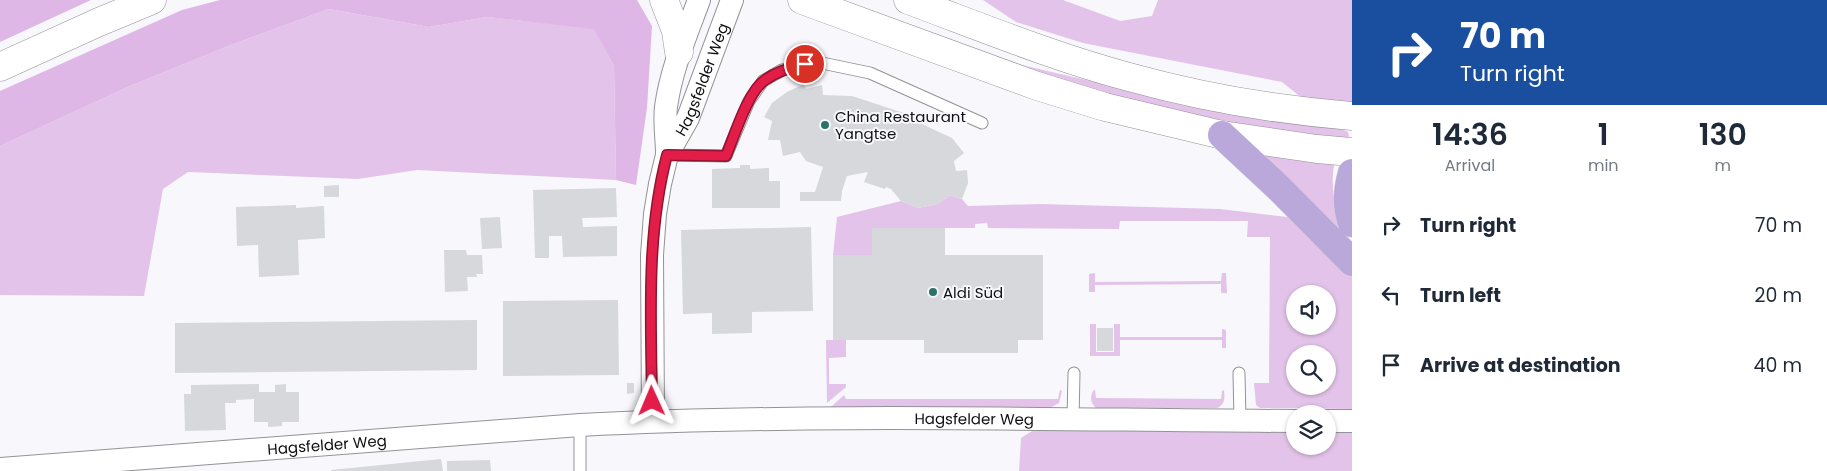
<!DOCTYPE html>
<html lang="en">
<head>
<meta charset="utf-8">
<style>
	body { margin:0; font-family:Poppins,sans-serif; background:#f6f6f7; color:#1f2937; height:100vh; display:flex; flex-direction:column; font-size:19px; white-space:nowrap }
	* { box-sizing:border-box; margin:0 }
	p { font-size:16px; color:#747a83 }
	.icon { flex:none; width:28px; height:28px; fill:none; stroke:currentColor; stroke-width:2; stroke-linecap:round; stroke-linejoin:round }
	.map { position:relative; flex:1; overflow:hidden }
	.panel { display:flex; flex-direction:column; background:#fff; width:475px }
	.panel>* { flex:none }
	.guide { background:#1a4fa0; color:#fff; overflow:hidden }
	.fabs { position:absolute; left:1286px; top:285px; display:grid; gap:10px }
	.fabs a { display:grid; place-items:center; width:50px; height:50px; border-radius:50%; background:#fff; box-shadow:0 1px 4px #0004; font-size:25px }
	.pin { position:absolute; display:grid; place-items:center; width:42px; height:42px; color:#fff; margin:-21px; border:2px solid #fff; border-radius:50%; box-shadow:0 1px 5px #0007 }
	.me { position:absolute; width:55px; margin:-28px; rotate:359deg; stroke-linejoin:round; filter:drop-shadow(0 0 4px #0008) }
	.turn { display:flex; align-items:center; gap:18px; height:105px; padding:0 25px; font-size:22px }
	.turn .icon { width:65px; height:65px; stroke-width:2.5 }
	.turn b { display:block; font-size:35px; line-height:42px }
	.eta { display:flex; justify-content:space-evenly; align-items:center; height:85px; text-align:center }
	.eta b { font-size:30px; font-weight:600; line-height:35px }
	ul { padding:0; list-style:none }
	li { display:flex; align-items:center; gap:15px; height:70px; padding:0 25px }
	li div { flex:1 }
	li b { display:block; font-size:19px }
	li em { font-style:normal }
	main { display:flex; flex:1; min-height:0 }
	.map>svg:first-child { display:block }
</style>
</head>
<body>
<main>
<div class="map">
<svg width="1352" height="471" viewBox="0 0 1352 471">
	<rect width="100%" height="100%" fill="#f7f7fc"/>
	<g fill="#e3c3e9" fill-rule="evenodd">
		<polygon points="983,0 1063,0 1120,21 1152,16 1158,0 1352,0 1352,104 1302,98 1282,82 1083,43 1016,22"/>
		<polygon points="329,9 429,27 487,17 594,28 614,66 616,180 417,170 358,179 188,172 163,189 144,296 0,295 0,146 130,86 231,45"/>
		<polygon points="1017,64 1225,112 1302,125 1342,129 1348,132 1349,136 1347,142 1139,109"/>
		<path d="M1259,151l76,10c-7,29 3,60 16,85z"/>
		<path d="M950,195l12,4 6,7 72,-2 180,5 75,9 57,54v137l-86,-1h-6l-4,-3 -2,-22h15l1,-146h-23l1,-16h-128l-1,8 -131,-1 -1,-5 -12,1v4h-103v27h-39l4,-38 64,-16 17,7 20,-4zM1295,294h33v32h-33zM1295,354h33v32h-33z"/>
		<polygon points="1095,273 1095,282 1221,281 1222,273 1226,273 1227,293 1221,293 1221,284 1095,285 1095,292 1089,292 1089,274"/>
		<polygon points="1090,324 1096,324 1096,352 1114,352 1114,324 1120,324 1120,337 1222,337 1222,329 1226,330 1226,348 1222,348 1222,340 1120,340 1120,356 1090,356"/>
		<polygon points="826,340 846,340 846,357 829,358 829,384 846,384 846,387 827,403"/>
		<polygon points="1060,390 1062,391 1059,403 1048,409 831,409 831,407 844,395 846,399 1058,399"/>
		<path d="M1094,390h1l1,8 125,1 1,-8 2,-1c1,8 1,15 -7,18h-121c-5,-4 -7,-12 -2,-18z"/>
		<polygon points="1295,430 1295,446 1328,446 1328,430 1352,430 1352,471 1019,471 1021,438 1032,431"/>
	</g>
	<g fill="#dfb7e6">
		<polygon points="0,0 91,0 0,42"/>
		<polygon points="220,0 637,0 652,26 647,108 636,185 616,180 614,66 594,29 487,17 429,27 329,9 231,45 130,86 0,146 0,91 182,10"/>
	</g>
	<g fill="#d6d8dc">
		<polygon points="804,84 806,89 822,85 823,95 852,96 910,115 909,118 952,138 964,153 954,161 956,171 967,170 968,183 962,199 950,195 938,204 918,208 901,201 891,189 886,187 885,189 864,182 868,172 847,176 842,191 841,201 800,201 800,192 815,192 823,167 806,161 800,152 783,156 780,140 768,140 772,121 764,117 772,103 787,92"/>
		<polygon points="740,165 750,165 750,169 769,168 769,181 780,181 780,208 712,208 712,169 740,168"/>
		<polygon points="339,185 339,197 324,197 324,186"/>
		<polygon points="616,188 617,217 582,218 583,227 617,226 617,256 563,257 562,236 549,236 549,258 535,258 533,190"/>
		<polygon points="296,205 296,208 324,206 325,238 298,240 299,275 259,277 258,245 237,246 236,207"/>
		<polygon points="500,217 502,248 482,249 480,218"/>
		<polygon points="811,227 813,311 752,312 752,333 712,334 712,313 683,314 681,230"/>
		<polygon points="872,228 945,228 945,255 1043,255 1043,340 1018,340 1018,353 924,353 924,340 833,340 833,255 872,255"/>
		<polygon points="444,250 466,250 467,255 482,255 483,274 476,274 477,277 467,277 468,291 445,292"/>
		<polygon points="618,300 619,375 503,376 503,301"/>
		<polygon points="477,320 477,370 175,373 175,323"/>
		<rect x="1097" y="328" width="16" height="23"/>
		<polygon points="627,383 634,383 634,393 627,394"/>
		<polygon points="259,384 259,392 275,392 275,385 286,384 286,392 299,392 299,422 282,422 282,426 268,427 268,422 254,422 254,399 236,400 236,403 225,403 226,430 185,431 184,394 191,394 191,385"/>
		<polygon points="441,459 443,471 331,471 331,470"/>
		<polygon points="490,460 491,471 447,471 447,461"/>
	</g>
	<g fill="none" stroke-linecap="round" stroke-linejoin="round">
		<g stroke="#939397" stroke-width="13">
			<g id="service">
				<polyline points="667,155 726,156 749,101 763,81 782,70 805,64 822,63 870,73 982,123"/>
				<polyline points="1239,373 1240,421"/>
				<polyline points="1073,419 1074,373"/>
				<polyline points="580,471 580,425"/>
			</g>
		</g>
		<g stroke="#939397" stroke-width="24">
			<g id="minor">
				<path d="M667,154c0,-15 -3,-32 -1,-47 5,-37 20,-72 33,-107"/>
				<path id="s1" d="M653,421l-1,-166 3,-41 5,-30 7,-29 21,-37 44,-118"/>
				<polyline points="1328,421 1352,421"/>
				<path id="s2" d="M0,469l580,-44c238,-12 477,-5 715,-4"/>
			</g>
		</g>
		<g stroke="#939397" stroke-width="29">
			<g id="tertiary">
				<polyline points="664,0 676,31 679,52"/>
				<polyline points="802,0 1037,86 1105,107 1222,135 1317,149 1352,152"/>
				<path d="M908,0c73,27 146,57 221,77 72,20 148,33 223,39"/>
				<polyline points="0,67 99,22 152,0"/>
			</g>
		</g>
		<g stroke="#d4d4d4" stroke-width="29">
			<g id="trunk">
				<polyline points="1222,135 1281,190 1352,262"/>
				<path d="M1352,173c-5,18 -6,32 0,50"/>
			</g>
		</g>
		<use href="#service" stroke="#fff" stroke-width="11"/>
		<use href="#minor" stroke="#fff" stroke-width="22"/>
		<use href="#tertiary" stroke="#fff" stroke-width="28"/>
		<use href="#trunk" stroke="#baa8da" stroke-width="28"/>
	</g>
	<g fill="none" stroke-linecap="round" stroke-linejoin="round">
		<g stroke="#92132f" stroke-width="12">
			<path id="route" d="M652,401c-1,-82 -6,-166 15,-246l59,1c8,-19 22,-65 39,-76 12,-9 26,-12 40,-16"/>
		</g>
		<use href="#route" stroke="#e11d48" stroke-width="9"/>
	</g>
	<g fill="#2b7268" stroke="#f7f7fc" stroke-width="2">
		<circle cx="825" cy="125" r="5"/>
		<circle cx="933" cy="292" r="5"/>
	</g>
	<g text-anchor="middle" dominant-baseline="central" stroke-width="4" stroke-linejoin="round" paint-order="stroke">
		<g font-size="15" fill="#101012" stroke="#f7f7fc">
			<text stroke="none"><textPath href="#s1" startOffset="351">Hagsfelder Weg</textPath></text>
			<text stroke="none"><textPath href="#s2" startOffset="976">Hagsfelder Weg</textPath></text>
			<text stroke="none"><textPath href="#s2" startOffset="328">Hagsfelder Weg</textPath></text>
		</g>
		<g font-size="15" fill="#101012" stroke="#f7f7fc" text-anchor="start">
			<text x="835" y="116">China Restaurant<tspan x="835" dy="17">Yangtse</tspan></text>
			<text x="943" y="292">Aldi Süd</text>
		</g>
	</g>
</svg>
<div class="fabs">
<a><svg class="icon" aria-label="sound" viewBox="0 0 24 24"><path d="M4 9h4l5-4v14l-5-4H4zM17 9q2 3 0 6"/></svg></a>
<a><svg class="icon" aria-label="search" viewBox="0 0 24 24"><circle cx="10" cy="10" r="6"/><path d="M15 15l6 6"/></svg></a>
<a><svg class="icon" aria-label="layers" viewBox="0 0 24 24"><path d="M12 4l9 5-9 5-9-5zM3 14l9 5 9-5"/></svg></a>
</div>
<div class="pin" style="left:805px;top:64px;background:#d93025"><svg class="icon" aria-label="arrive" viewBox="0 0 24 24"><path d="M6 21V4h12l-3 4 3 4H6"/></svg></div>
<svg class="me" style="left:652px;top:401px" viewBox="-20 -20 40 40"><path d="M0-17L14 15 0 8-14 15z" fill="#e11d48" stroke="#fff" stroke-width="4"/></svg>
</div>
<section class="panel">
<div class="guide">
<div class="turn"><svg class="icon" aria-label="right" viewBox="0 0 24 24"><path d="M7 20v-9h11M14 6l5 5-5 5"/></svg><div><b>70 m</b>Turn right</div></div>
</div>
<div class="eta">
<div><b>14:36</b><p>Arrival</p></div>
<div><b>1</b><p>min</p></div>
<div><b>130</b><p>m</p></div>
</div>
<ul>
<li><svg class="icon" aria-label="right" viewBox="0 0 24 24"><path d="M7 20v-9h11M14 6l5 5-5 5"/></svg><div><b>Turn right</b></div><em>70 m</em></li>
<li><svg class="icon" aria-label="left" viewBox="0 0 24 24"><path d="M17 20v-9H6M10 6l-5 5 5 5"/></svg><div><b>Turn left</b></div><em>20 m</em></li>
<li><svg class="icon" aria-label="arrive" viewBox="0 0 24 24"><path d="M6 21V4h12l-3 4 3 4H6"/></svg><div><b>Arrive at destination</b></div><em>40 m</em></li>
</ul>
</section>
</main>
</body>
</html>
